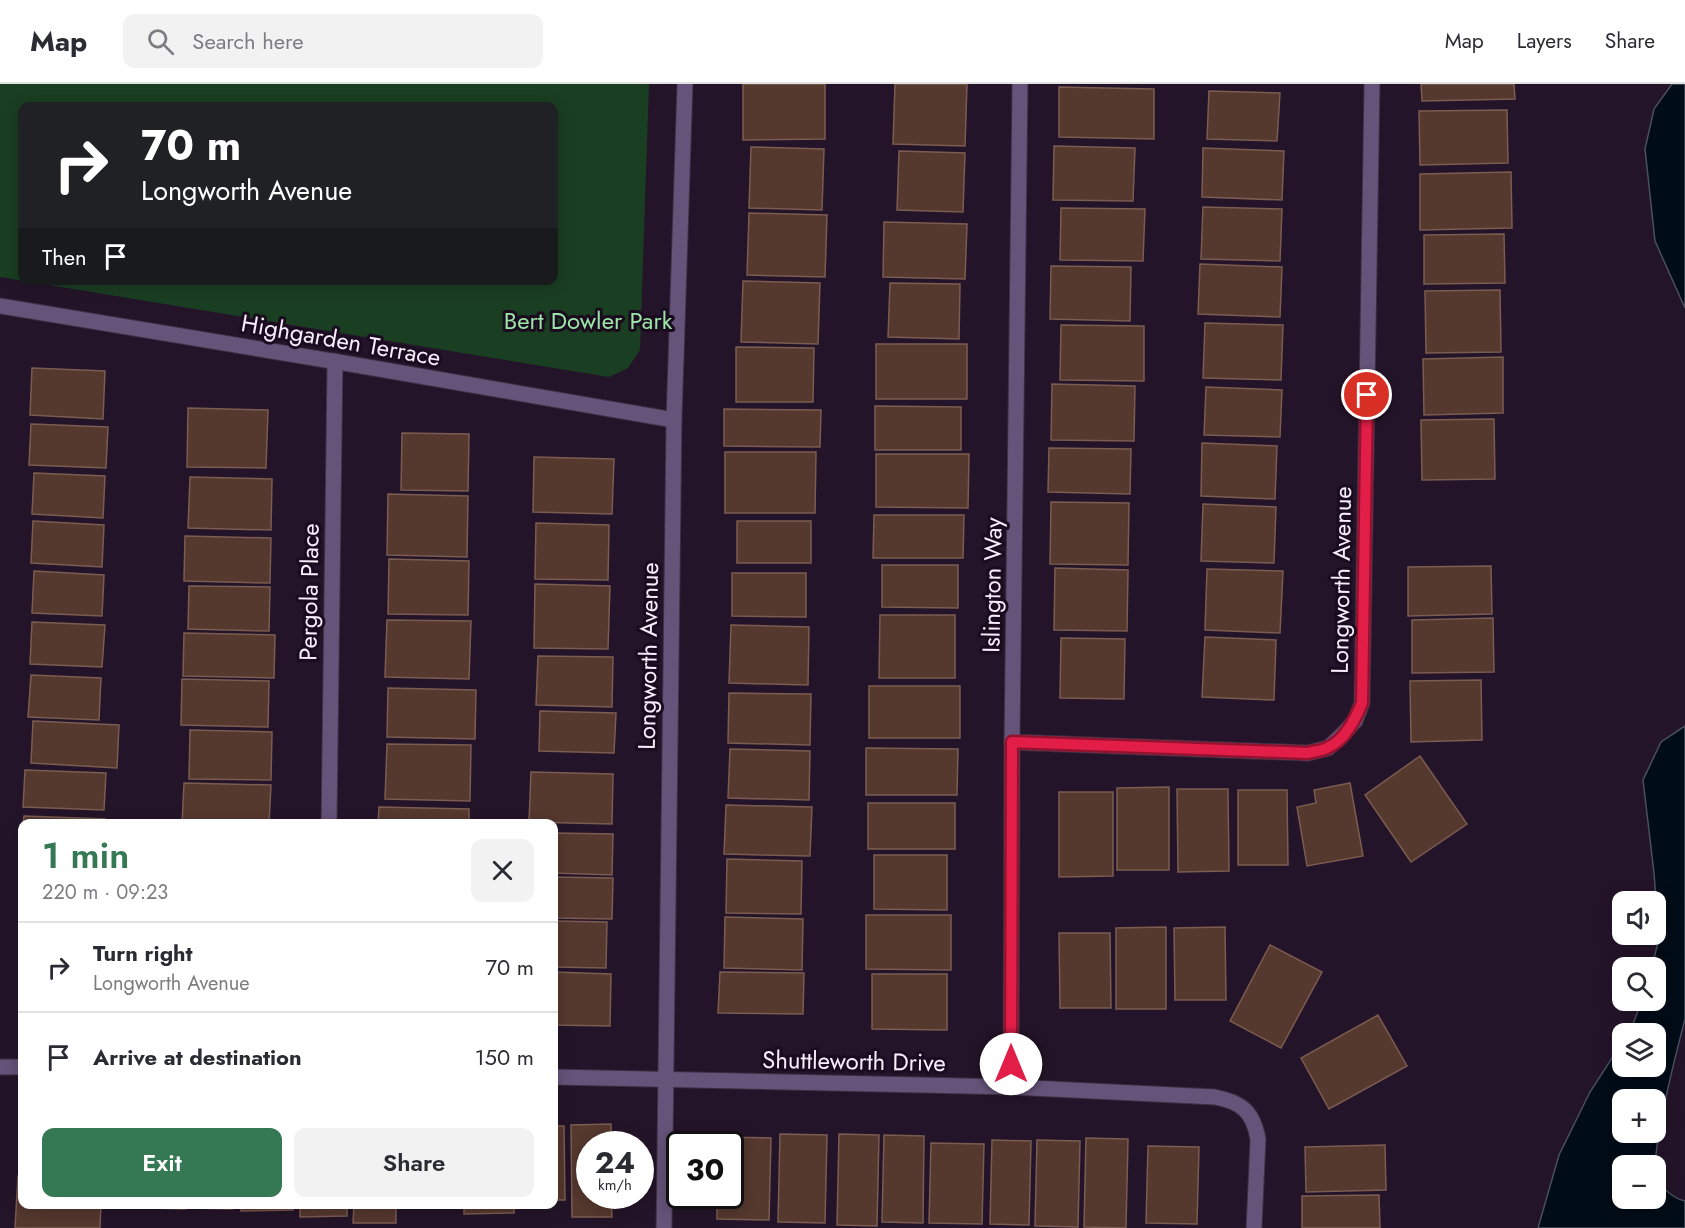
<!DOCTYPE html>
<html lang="en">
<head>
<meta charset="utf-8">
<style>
	body { margin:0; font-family:Jost,sans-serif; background:#f2f2f3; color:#2b2b33; height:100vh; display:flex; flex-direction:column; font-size:22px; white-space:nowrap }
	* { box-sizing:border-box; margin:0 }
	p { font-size:20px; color:#7c7c81 }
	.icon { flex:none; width:33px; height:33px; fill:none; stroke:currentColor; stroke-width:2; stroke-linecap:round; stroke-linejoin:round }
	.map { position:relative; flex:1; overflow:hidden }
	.sheet { position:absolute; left:18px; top:735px; width:540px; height:390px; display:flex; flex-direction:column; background:#fff; border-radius:12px; box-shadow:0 3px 15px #0003 }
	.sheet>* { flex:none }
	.guide { position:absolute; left:18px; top:18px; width:540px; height:183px; border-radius:12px; box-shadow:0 3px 15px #0003; background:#202124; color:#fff; overflow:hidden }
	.buttons { position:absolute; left:1612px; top:807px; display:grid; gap:12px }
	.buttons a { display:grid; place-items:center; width:54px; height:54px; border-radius:12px; background:#fff; box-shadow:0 3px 15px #0003; font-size:30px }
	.speed { position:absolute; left:576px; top:1047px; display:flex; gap:12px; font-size:30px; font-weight:700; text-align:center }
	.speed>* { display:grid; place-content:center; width:78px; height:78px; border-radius:50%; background:#fff; box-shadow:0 3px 15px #0003; line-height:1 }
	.speed small { font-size:15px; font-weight:400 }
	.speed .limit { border:3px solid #111; border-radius:9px; background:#fff; color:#111 }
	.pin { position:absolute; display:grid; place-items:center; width:51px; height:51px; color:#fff; margin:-26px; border:3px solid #fff; border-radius:50%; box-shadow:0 2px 6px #0007 }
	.me { position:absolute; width:66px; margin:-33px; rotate:0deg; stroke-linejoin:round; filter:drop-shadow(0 0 4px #0008) }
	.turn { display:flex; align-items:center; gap:21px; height:126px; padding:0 24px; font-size:27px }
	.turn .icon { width:78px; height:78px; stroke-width:2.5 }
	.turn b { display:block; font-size:42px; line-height:51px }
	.then { display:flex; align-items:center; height:57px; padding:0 24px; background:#0003; gap:12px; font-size:22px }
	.round { display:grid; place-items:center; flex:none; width:63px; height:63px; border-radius:12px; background:#f2f2f3 }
	.summary { display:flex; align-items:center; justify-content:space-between; height:102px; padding:0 24px }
	h1 { font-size:36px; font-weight:600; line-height:45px; color:#347854 }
	.button { display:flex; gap:12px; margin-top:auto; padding:12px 24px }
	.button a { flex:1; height:69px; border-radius:12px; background:#347854; color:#fff; font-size:24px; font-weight:600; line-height:69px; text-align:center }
	.button a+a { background:#f2f2f3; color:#2b2b33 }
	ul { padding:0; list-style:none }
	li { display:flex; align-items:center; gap:18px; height:90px; padding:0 24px; border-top:2px solid #e1e1e2 }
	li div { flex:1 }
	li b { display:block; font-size:22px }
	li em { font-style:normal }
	header { display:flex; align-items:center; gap:36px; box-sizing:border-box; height:84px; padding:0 30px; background:#fff; border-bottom:2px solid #e1e1e2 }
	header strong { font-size:28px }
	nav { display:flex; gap:33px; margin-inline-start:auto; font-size:21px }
	.search { width:420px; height:54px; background:#f2f2f3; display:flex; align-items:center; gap:15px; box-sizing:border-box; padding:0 21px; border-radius:12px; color:#7c7c81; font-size:22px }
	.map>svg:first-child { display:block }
</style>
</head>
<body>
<header>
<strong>Map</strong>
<div class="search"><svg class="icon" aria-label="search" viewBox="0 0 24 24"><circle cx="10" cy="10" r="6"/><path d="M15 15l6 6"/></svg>Search here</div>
<nav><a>Map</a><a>Layers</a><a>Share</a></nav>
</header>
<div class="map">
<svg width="1685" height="1144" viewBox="0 0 1685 1144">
	<rect width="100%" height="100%" fill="#241429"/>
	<path fill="#1a3e22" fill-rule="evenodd" d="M0,0h649l-9,266 -12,18 -19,9 -609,-100zM22,22h532v174h-532z"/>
	<g fill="#000c17" stroke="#4a505c" stroke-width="1.5" fill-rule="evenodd">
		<polygon points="1672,0 1685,0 1685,224 1655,157 1645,65 1654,25"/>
		<path d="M1685,642v293c-7,27 -37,139 -28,160 5,10 18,20 28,22v27h-147l21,-73 31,-63 33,-51v25h33v-32l-28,-1 5,-9 9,-23 14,-1v-32l-4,-1 7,-29 -5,-65 -11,-93 18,-38zM1623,1016h33v32h-33zM1623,1082h33v32h-33z"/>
	</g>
	<g fill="#55382e" stroke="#7b5c51" stroke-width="1.5">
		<polygon points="743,0 825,0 825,55 743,56"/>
		<polygon points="895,0 967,0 965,62 893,60"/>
		<polygon points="1421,0 1514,0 1515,15 1422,17"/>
		<polygon points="1059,3 1154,5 1154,55 1059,53"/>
		<polygon points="1209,7 1280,9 1277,57 1207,55"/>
		<polygon points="1507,26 1508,79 1420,81 1419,27"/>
		<polygon points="1054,62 1135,64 1133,117 1053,116"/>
		<polygon points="751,63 824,65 822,126 749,124"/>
		<polygon points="1203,64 1284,67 1282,116 1202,113"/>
		<polygon points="899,67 965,69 963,128 897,126"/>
		<polygon points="1511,88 1512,144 1420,146 1420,90"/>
		<polygon points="1203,123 1282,125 1280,177 1201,175"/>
		<polygon points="1061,124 1145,125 1143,177 1060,176"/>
		<polygon points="749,129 827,131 825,193 747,191"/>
		<polygon points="884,138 967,140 965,195 883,193"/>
		<polygon points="1504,150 1505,199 1424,200 1424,151"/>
		<polygon points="1200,180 1282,183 1280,233 1198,230"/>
		<polygon points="1051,182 1131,183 1130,237 1050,235"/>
		<polygon points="743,197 820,199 818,260 741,258"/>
		<polygon points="890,199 960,200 959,255 888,253"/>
		<polygon points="1500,206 1501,268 1426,269 1425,207"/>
		<polygon points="1205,239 1283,241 1281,296 1203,294"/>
		<polygon points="1061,241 1144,242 1144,297 1060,296"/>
		<rect x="876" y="260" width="91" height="55"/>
		<polygon points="736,263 814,264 813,318 736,318"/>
		<polygon points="1503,273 1503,329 1424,331 1423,275"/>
		<polygon points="32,284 105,287 103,335 30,331"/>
		<polygon points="1052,300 1135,302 1134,357 1051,356"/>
		<polygon points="1206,303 1282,306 1280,353 1204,351"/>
		<polygon points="875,322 961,323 961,366 875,366"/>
		<polygon points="188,324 268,326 266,384 187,383"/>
		<polygon points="724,325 821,326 820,363 724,362"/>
		<polygon points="1494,335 1495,395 1422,396 1421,336"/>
		<polygon points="31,340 108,343 106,384 29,381"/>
		<polygon points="402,349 469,350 468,407 401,406"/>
		<polygon points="1202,359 1277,362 1275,415 1201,412"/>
		<polygon points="1049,364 1131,365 1130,410 1048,408"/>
		<polygon points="725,368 816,368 815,429 725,429"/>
		<polygon points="876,370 969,370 968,424 876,423"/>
		<polygon points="534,373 614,375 612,430 533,428"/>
		<polygon points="34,389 105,392 103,434 32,430"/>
		<polygon points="190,393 272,395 271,446 188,444"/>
		<polygon points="388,410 468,412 467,473 387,471"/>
		<polygon points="1051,418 1129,419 1128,481 1050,480"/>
		<polygon points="1203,420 1276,423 1274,479 1201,477"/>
		<polygon points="874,431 964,431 963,474 873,474"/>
		<polygon points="33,437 104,441 102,483 31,479"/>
		<rect x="737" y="437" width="74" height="42"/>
		<polygon points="536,439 609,441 608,496 535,495"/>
		<polygon points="185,452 271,454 270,499 184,497"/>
		<polygon points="389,475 469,477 468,531 388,530"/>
		<polygon points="882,481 958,481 958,524 882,523"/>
		<polygon points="1491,482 1492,530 1408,532 1408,483"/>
		<polygon points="1055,484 1128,486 1127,547 1054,546"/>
		<polygon points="1207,485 1283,487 1280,549 1205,546"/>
		<polygon points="34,487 104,491 102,532 32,529"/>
		<polygon points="732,489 806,489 806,533 732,532"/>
		<polygon points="535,500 610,502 608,565 534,564"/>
		<polygon points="189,502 270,503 269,547 188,545"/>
		<polygon points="880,531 955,531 955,594 879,594"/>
		<polygon points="1493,534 1494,588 1412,589 1412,536"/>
		<polygon points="387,536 471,537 469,595 385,593"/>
		<polygon points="32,538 105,541 102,583 30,580"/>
		<polygon points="731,541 809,543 808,601 729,599"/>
		<polygon points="184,549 275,551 274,594 183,592"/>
		<polygon points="1205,553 1276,556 1274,616 1202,613"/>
		<polygon points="1061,554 1125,555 1124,615 1060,614"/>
		<polygon points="538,572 613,573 612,623 536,621"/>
		<polygon points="31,591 101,594 99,636 28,633"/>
		<polygon points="182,595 269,597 268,643 181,641"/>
		<polygon points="1481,596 1482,656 1411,658 1410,597"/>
		<rect x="869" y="602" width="91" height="52"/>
		<polygon points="388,604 476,606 475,655 387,653"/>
		<polygon points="729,609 811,610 810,661 728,659"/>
		<polygon points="540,627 616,629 614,669 539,667"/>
		<polygon points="33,637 119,641 117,684 31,679"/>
		<polygon points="190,646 272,648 271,696 189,695"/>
		<polygon points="387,660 471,661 470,717 385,715"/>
		<polygon points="866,664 958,665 957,711 866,711"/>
		<polygon points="730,665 810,667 809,716 728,714"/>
		<polygon points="1420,672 1467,740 1411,778 1365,711"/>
		<polygon points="25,686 106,689 104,726 23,723"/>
		<polygon points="531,688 613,690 612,740 529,738"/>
		<polygon points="184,699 271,701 269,740 182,740"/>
		<polygon points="1350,699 1363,772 1307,782 1297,723 1316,719 1314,706"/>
		<polygon points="1169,703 1169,786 1117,786 1117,704"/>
		<polygon points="1177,705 1228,705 1229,787 1178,788"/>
		<polygon points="1238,706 1287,706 1288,781 1238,781"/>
		<polygon points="1059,708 1113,708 1113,792 1059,793"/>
		<rect x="868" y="719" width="87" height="46"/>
		<polygon points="726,721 812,723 810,772 724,770"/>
		<polygon points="379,723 469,725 469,740 378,740"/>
		<polygon points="24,732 105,735 105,740 23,740"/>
		<polygon points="554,749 613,750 612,791 554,789"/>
		<polygon points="874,771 947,771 947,826 874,825"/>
		<polygon points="727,775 802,777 801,830 726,829"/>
		<polygon points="554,793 613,794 612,835 554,834"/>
		<polygon points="866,831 951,831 951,886 866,885"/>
		<polygon points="725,833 803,835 802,886 724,884"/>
		<polygon points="554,837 607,838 606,884 554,883"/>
		<polygon points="1166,843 1166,925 1116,925 1116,844"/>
		<polygon points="1225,843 1226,916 1175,916 1174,844"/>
		<polygon points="1059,849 1110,849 1111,924 1060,924"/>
		<polygon points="1270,861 1322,888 1281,964 1230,937"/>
		<polygon points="21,882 22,882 22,929 19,929"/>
		<polygon points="554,888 611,890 610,942 554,941"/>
		<polygon points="720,888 804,889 803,930 718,929"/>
		<polygon points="872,890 947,890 947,946 872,945"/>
		<polygon points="1378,931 1407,982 1329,1025 1301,974"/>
		<polygon points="22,1031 22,1087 20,1087"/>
		<polygon points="611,1040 611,1060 590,1060 590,1112 611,1112 612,1133 572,1133 571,1041"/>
		<polygon points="554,1042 564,1042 565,1116 554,1116"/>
		<polygon points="780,1050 827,1051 825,1139 778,1138"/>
		<polygon points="839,1050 879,1051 877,1142 837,1141"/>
		<polygon points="884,1051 924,1052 923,1139 882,1138"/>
		<polygon points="718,1053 771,1054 769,1136 717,1135 717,1112 730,1112 730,1060 718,1060"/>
		<polygon points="1086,1054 1128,1055 1126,1144 1084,1143"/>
		<polygon points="992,1056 1031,1057 1029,1141 990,1140"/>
		<polygon points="1037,1056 1080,1057 1078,1143 1035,1142"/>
		<polygon points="931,1059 984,1060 982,1140 929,1139"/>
		<polygon points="1385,1061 1386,1106 1306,1108 1305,1063"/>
		<polygon points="1148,1062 1199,1063 1197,1140 1146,1139"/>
		<polygon points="18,1092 22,1092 22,1120 101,1120 100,1144 15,1144"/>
		<polygon points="1379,1111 1380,1144 1302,1144 1302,1112"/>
		<polygon points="150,1120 185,1120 185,1125 150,1124"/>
		<polygon points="191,1120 232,1120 232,1125 191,1124"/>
		<polygon points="241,1120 292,1120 293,1126 241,1127"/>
		<polygon points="300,1120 347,1120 347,1132 300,1133"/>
		<polygon points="354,1120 396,1120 396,1139 353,1139"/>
		<polygon points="464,1120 514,1120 514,1129 464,1130"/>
	</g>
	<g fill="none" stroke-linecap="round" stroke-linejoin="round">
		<g stroke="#3d2e42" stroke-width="17">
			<g id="minor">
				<polyline points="0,222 350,280 674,336"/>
				<polyline points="1012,658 1308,669 1328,664 1342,651 1355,637 1362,619 1372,0"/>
				<polyline points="329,740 335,277"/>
				<polyline points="0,983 22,983"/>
				<path d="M554,993l457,10 204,10c26,5 38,14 43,42l-4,89"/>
				<polyline points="1011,1003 1012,658 1020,0"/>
				<polyline points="664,1144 674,336 685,0"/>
			</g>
		</g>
		<use href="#minor" stroke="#655379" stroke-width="15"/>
	</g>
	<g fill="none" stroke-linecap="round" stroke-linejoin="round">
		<g stroke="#92132f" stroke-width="15">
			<path id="route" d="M1011,980l1,-322 296,11c6,-2 14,-2 19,-5 18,-8 28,-28 35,-45l5,-308"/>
		</g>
		<use href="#route" stroke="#e11d48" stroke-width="10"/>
	</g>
	<g text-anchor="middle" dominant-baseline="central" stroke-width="6" stroke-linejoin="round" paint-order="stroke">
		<g font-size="24" fill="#9ae5a7" stroke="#1a0b1f">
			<text x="588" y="236">Bert Dowler Park</text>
		</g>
		<g font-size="24" fill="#f8edfc" stroke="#1a0b1f">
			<text transform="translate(341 256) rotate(10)">Highgarden Terrace</text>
			<text transform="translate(1341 496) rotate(-89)">Longworth Avenue</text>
			<text transform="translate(992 501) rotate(-89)">Islington Way</text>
			<text transform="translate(309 508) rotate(-89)">Pergola Place</text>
			<text transform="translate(648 572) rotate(-89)">Longworth Avenue</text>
			<text transform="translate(854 977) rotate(1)">Shuttleworth Drive</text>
		</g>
	</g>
</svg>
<div class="buttons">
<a><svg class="icon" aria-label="sound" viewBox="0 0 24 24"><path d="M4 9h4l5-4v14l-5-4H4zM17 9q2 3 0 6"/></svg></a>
<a><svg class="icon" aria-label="search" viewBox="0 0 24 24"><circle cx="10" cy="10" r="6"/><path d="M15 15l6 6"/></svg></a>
<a><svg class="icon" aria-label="layers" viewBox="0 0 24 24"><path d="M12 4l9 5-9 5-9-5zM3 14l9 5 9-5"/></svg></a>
<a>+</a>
<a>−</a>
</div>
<div class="speed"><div>24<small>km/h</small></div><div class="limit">30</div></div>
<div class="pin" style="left:1367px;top:311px;background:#d93025"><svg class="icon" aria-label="arrive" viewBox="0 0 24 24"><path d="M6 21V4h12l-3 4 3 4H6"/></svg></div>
<svg class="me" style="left:1011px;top:980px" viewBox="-20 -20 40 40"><circle r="19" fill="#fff"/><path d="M0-13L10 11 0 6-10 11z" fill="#e11d48"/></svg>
<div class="guide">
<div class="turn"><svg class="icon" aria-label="right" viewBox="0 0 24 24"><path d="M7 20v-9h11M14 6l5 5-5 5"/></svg><div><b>70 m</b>Longworth Avenue</div></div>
<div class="then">Then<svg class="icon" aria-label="arrive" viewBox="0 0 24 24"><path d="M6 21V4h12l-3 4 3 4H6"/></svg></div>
</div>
<section class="sheet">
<div class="summary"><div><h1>1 min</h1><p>220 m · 09:23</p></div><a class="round"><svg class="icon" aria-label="close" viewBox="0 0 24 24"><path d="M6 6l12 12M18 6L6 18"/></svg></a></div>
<ul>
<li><svg class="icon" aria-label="right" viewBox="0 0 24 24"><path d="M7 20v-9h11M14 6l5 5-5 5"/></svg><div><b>Turn right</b><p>Longworth Avenue</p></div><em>70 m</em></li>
<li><svg class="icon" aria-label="arrive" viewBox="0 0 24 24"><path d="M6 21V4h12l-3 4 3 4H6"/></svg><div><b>Arrive at destination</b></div><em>150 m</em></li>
</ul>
<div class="button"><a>Exit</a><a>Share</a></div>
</section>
</div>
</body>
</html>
